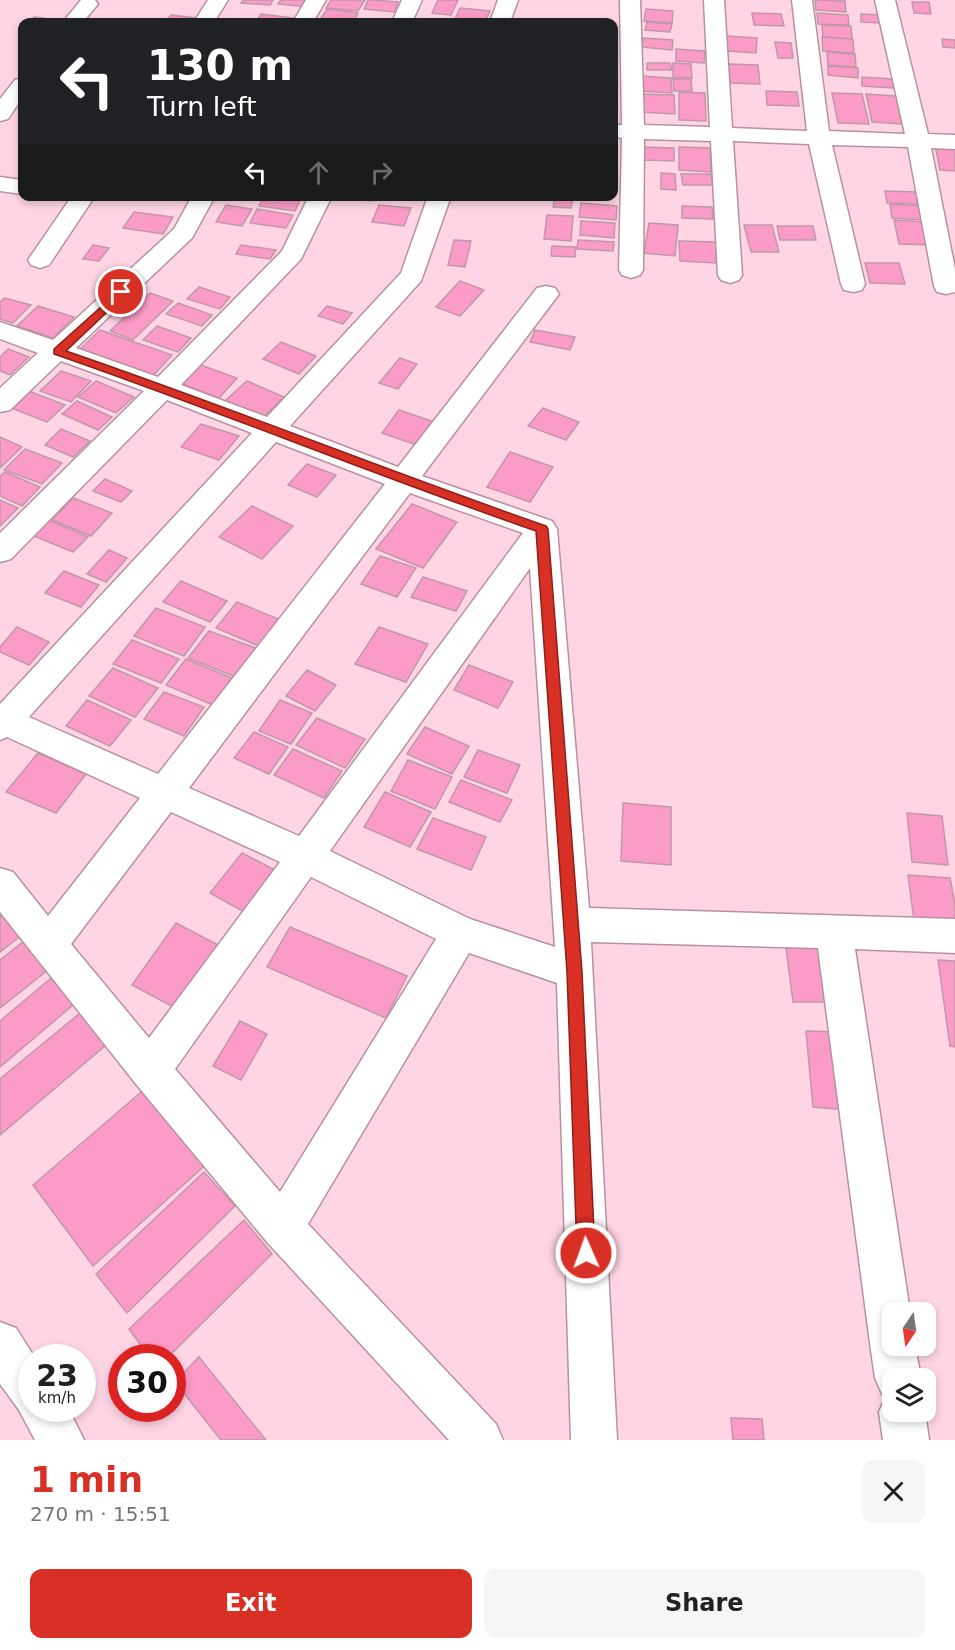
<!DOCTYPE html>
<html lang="en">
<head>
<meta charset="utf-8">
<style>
	body { margin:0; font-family:"DejaVu Sans",sans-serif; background:#f6f6f6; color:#202124; height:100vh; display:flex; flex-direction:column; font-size:22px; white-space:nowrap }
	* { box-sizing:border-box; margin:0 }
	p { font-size:20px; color:#757577 }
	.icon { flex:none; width:33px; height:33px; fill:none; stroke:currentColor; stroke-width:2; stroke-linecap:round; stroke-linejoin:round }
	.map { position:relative; height:1440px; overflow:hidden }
	.sheet { display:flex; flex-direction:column; background:#fff; flex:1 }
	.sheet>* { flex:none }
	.top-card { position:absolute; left:18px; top:18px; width:600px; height:183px; border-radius:12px; box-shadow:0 3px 9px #0003; background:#202124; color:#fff; overflow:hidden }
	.needle { width:39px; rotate:193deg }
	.tools { position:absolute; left:882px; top:1302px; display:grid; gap:12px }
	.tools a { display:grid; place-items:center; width:54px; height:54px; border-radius:12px; background:#fff; box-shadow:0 3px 9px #0003; font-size:30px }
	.speed { position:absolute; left:18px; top:1344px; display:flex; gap:12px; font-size:30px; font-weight:700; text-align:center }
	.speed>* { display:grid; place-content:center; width:78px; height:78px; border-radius:50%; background:#fff; box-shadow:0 3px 9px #0003; line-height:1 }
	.speed small { font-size:15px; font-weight:400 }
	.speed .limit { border:9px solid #d22; background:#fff; color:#111 }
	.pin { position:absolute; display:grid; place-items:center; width:51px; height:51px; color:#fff; margin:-26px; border:3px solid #fff; border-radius:50%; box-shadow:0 2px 6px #0007 }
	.me { position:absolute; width:66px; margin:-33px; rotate:358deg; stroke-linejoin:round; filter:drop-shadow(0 0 4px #0008) }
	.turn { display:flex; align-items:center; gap:21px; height:126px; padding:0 30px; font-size:27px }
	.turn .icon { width:78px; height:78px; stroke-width:2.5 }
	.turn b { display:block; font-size:42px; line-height:51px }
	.lanes { display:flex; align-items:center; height:57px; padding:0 30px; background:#0003; justify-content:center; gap:30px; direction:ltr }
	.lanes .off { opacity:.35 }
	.round { display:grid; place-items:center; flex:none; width:63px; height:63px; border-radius:12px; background:#f6f6f6 }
	.summary { display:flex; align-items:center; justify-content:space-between; height:102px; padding:0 30px }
	h1 { font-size:36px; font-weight:800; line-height:45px; color:#d93025 }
	.action { display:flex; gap:12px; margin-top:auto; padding:12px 30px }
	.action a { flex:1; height:69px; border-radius:12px; background:#d93025; color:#fff; font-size:24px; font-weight:800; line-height:69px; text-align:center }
	.action a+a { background:#f6f6f6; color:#202124 }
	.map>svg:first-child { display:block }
</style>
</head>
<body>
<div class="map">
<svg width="955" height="1440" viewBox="0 0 955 1440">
	<rect width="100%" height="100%" fill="#ffd5e6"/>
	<g fill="#fb9bc7" stroke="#c098a9" stroke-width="1.5">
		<polygon points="243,0 273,0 270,5 241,3"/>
		<polygon points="281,0 311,0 307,7 278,4"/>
		<polygon points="331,0 365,0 358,11 326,8"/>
		<polygon points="368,0 373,0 398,2 394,12 364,9"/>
		<polygon points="438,0 458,0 451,15 432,13"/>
		<polygon points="815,0 845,1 846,12 816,10"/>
		<polygon points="912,2 929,2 931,14 914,13"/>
		<polygon points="460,8 490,11 485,22 455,19"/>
		<polygon points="327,9 358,13 353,22 320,20"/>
		<polygon points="646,9 673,11 672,23 644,21"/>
		<polygon points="752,13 781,14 784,26 754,25"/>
		<polygon points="817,13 848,15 849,25 818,24"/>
		<polygon points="261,14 293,18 290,22 256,22"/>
		<polygon points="861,14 882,15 882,23 861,22"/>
		<polygon points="171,15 197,18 194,22 165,22"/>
		<polygon points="34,17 64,21 62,22 30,22"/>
		<polygon points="647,22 672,24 670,32 645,30"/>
		<polygon points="822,25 851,26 852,39 823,37"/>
		<polygon points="727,36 757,38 756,53 727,51"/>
		<polygon points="822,37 853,39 854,53 823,51"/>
		<polygon points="643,38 673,40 672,50 642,47"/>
		<polygon points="942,39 955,40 955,48 943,47"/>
		<polygon points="775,42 791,43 793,58 778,58"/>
		<polygon points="676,49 705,51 704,63 676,61"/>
		<polygon points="827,52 855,54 856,67 828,65"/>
		<polygon points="647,63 670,63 672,70 647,70"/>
		<polygon points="673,63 691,64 692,78 673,78"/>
		<polygon points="729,64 758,65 760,84 730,83"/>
		<polygon points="828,66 858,68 858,78 828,75"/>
		<polygon points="641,76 671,78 672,93 640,91"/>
		<polygon points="862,77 893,79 894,88 862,86"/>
		<polygon points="673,79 691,79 692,91 674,91"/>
		<polygon points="766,91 797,92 799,106 767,105"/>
		<polygon points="679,92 705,93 706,121 679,120"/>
		<polygon points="832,93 862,94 869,124 838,123"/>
		<polygon points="640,94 674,95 675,114 641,112"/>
		<polygon points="866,94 896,96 902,124 872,122"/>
		<polygon points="935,145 955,146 955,171 940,170"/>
		<polygon points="642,147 674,148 674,161 642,160"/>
		<polygon points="679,147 710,148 711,172 679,170"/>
		<polygon points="661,173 675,174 676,190 661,189"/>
		<polygon points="681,174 711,174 713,185 683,185"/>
		<polygon points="885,191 918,192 921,204 887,203"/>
		<polygon points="264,196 302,196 295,211 259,206"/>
		<polygon points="336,196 374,196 371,201"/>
		<polygon points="555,196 573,196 571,208 553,207"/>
		<polygon points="581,203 617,206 616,220 579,217"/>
		<polygon points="890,204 922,206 925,220 892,218"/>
		<polygon points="226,205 252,209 242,226 216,222"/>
		<polygon points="379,205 411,208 404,226 372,222"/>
		<polygon points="682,206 712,207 713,219 682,218"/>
		<polygon points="257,209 293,215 286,228 250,223"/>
		<polygon points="134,212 173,217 163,234 123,228"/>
		<polygon points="547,215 573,216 571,241 544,239"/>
		<polygon points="894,220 926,222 931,245 899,244"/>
		<polygon points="581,221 615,223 614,238 580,235"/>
		<polygon points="649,223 678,225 675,256 644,253"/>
		<polygon points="744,225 772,225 779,252 751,252"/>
		<polygon points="777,226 813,226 816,240 780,240"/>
		<polygon points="454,240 471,241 465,267 448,265"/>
		<polygon points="578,240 614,242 613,251 577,249"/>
		<polygon points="679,241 716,242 717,263 680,261"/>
		<polygon points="93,245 109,248 99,261 83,259"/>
		<polygon points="241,245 276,250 270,259 236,254"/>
		<polygon points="552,246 576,247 575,257 551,256"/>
		<polygon points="865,263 899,263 905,284 870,283"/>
		<polygon points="460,281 484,290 460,316 436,307"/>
		<polygon points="199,287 230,297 220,309 187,299"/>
		<polygon points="150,293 173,301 133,340 110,331"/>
		<polygon points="4,298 31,305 13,323 0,319 0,302"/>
		<polygon points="178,303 212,315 202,326 166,314"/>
		<polygon points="38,306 74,317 53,338 17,326"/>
		<polygon points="327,306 352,313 343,324 318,316"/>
		<polygon points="157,326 191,338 178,352 143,340"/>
		<polygon points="100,330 172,355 152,377 78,351"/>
		<polygon points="535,330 575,337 570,350 530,342"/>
		<polygon points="281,342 316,356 299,374 263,359"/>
		<polygon points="8,349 29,357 10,375 0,371 0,357"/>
		<polygon points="400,358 417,364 398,389 379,383"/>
		<polygon points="198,364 237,378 219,398 179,383"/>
		<polygon points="61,371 91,381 71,402 40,391"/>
		<polygon points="96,381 134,397 116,413 78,397"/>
		<polygon points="247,381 284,397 262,418 225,401"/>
		<polygon points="29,391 65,405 47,422 11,408"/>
		<polygon points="77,401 112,417 98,430 62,414"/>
		<polygon points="543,408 579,422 566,440 528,426"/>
		<polygon points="399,410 434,422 417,445 382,433"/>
		<polygon points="201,424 239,436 219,460 181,447"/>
		<polygon points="61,429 90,441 73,457 45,445"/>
		<polygon points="0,437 22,447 0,468"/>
		<polygon points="25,449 62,463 42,484 4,470"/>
		<polygon points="510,452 553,467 530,502 487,487"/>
		<polygon points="307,464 336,475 317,497 288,485"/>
		<polygon points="5,472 40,487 22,506 0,496 0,476"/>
		<polygon points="105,479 132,491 121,502 93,491"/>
		<polygon points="73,498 112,513 91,536 52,520"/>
		<polygon points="0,500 18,508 0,526"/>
		<polygon points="412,504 457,522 423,568 376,549"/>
		<polygon points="252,506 293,526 262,559 219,537"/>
		<polygon points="49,520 88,537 73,552 34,536"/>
		<polygon points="109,550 127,558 106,582 87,574"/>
		<polygon points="380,556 416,568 397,597 361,584"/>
		<polygon points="64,571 99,585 81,607 45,593"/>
		<polygon points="423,577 467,591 456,611 411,597"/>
		<polygon points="181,581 227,601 210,622 163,602"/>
		<polygon points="237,602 281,620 261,647 216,628"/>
		<polygon points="156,608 205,627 184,656 134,636"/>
		<polygon points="17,627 49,642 29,665 0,652 0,647"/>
		<polygon points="379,627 428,644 406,682 355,664"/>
		<polygon points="209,631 256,648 236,677 188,658"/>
		<polygon points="132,640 179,659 161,683 113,664"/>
		<polygon points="186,659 232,678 213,705 166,685"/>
		<polygon points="469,665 513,682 498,708 454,690"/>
		<polygon points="113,668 158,688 135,717 89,696"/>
		<polygon points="307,670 336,685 315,711 286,696"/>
		<polygon points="164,692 204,707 184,736 144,719"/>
		<polygon points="87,700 131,720 110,746 66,726"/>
		<polygon points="280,700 312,713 291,744 259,731"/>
		<polygon points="317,718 365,739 345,768 296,745"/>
		<polygon points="425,727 469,746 452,774 407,754"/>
		<polygon points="254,732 288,747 269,774 234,758"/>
		<polygon points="293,749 342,771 324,798 274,775"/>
		<polygon points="478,750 520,765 507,793 464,777"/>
		<polygon points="38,753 86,774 56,813 6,792"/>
		<polygon points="408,760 452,777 435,809 391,791"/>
		<polygon points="461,780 512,800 500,822 449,802"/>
		<polygon points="385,792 431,812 410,847 364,827"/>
		<polygon points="623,803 671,807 671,865 621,861"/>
		<polygon points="907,813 942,816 948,865 912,862"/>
		<polygon points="433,818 486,837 471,870 417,849"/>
		<polygon points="242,853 277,871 246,913 210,893"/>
		<polygon points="908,875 950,878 955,904 955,923 914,920"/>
		<polygon points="0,909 23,934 0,952"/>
		<polygon points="176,923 222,947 179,1010 132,985"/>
		<polygon points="290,927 407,976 386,1018 267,967"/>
		<polygon points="28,938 53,966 0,1008 0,960"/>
		<polygon points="786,948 828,948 836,1002 793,1002"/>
		<polygon points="938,960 955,961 955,1047 950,1046"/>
		<polygon points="56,974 79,1000 0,1067 0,1021"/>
		<polygon points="85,1009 112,1040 0,1135 0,1079"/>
		<polygon points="240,1021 267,1034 241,1080 213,1066"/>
		<polygon points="806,1031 839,1032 848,1110 813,1107"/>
		<polygon points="147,1087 210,1161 93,1266 33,1185"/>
		<polygon points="204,1172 235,1206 127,1313 96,1274"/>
		<polygon points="244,1220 272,1254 167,1358 150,1358 129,1329"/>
		<polygon points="199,1357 266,1440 221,1440 175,1382"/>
		<polygon points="731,1418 762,1419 764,1440 733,1440"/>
	</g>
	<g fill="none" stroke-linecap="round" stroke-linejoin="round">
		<g stroke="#b891a1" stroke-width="3">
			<g id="minor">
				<polygon points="81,0 95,0 98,4 83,22 63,22"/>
				<polygon points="208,0 228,0 214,22 194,22"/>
				<polygon points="306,0 326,0 313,22 293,22"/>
				<polygon points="402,0 422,0 412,22 392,22"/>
				<polygon points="498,0 518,0 510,22 490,22"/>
				<polygon points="620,0 640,0 644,125 710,127 704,0 724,0 732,128 807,131 792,0 812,0 829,131 905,134 875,0 895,0 928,134 955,135 955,149 931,148 955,269 955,292 946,294 937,292 934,286 908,147 832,145 865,284 862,290 853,292 844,290 841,284 809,144 733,141 742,275 739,280 730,283 721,280 718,275 711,141 644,139 643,270 640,275 631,278 622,275 619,270 622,138 614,137 614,125 622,125"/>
				<polygon points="22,78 22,98 8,119 0,121 0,99 15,80"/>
				<polygon points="0,177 22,180 22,194 0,191"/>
				<polygon points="72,196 95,196 49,265 40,268 31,265 28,260"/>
				<path d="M192,196h23l-23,42 -116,110 82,29 124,-126 27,-55h23l-31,63 -120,126 86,32 134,-144 27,-77h23l-30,85 -131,145 108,41 139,-179 9,-2 9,2 4,6 -137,182 130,45 5,8 32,379 366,11v34l-100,-4 55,363h-18v34h23l6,32h-29v34h33l4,28h-46l-4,-28 7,-16 -4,-2 -7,-16 -5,-35 -52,-395 -227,-6 26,498h-46l-14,-457 -88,-30 -161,271 188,200 7,16h-54l-182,-198 -131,-158 -136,-172v-44l13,4 35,44 92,-118 -133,-61 -7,3v-36l252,-271 -85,-33 -156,159 -11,3v-29l144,-142 -83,-30 -51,49 -10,2v-24l38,-35 -38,-14v-17l53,18 121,-111zM276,442l109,42 -227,290 -129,-57zM410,493l113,40 -224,303 -110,-48zM530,568l25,379 -85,-28 -140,-68zM171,812l109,50 -131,176 -78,-94zM311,877l125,62 -156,253 -105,-123z"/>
				<polygon points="0,1322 16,1328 35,1358 32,1358 32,1408 68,1408 84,1440 35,1440 19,1410 0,1384"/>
			</g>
		</g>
		<use href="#minor" fill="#fff" fill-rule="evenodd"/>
	</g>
	<path fill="#d93025" stroke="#8d1f18" stroke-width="1.5" d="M121,289l5,3 -1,3 -59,56c161,55 319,119 480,175l2,3 34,443 13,281 -2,6 -7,3 -6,-3 -3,-6 -10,-281 -31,-441c-162,-56 -320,-121 -482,-177v-5z"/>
</svg>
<div class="tools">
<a><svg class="needle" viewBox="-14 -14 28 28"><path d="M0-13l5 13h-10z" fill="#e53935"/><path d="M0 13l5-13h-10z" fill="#757577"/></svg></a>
<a><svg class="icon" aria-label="layers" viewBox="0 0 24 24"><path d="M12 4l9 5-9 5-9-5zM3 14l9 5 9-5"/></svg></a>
</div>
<div class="speed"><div>23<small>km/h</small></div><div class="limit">30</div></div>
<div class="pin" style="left:121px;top:292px;background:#d93025"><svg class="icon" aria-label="arrive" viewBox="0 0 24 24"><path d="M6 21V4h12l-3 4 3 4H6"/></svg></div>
<svg class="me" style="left:586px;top:1253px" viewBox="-20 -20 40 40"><circle r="17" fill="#d93025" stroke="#fff" stroke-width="3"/><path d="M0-11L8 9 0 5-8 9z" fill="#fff"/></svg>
<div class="top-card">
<div class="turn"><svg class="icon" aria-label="left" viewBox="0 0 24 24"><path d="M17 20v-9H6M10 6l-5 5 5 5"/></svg><div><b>130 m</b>Turn left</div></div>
<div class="lanes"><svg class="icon" aria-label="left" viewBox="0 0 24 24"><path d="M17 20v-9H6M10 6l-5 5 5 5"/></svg><svg class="icon off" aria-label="ahead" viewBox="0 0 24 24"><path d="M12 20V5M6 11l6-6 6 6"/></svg><svg class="icon off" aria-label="right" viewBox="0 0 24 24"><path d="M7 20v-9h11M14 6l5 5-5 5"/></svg></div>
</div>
</div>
<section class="sheet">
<div class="summary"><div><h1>1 min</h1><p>270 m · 15:51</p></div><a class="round"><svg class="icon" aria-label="close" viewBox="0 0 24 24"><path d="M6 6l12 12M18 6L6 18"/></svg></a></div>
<div class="action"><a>Exit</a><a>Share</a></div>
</section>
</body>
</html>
